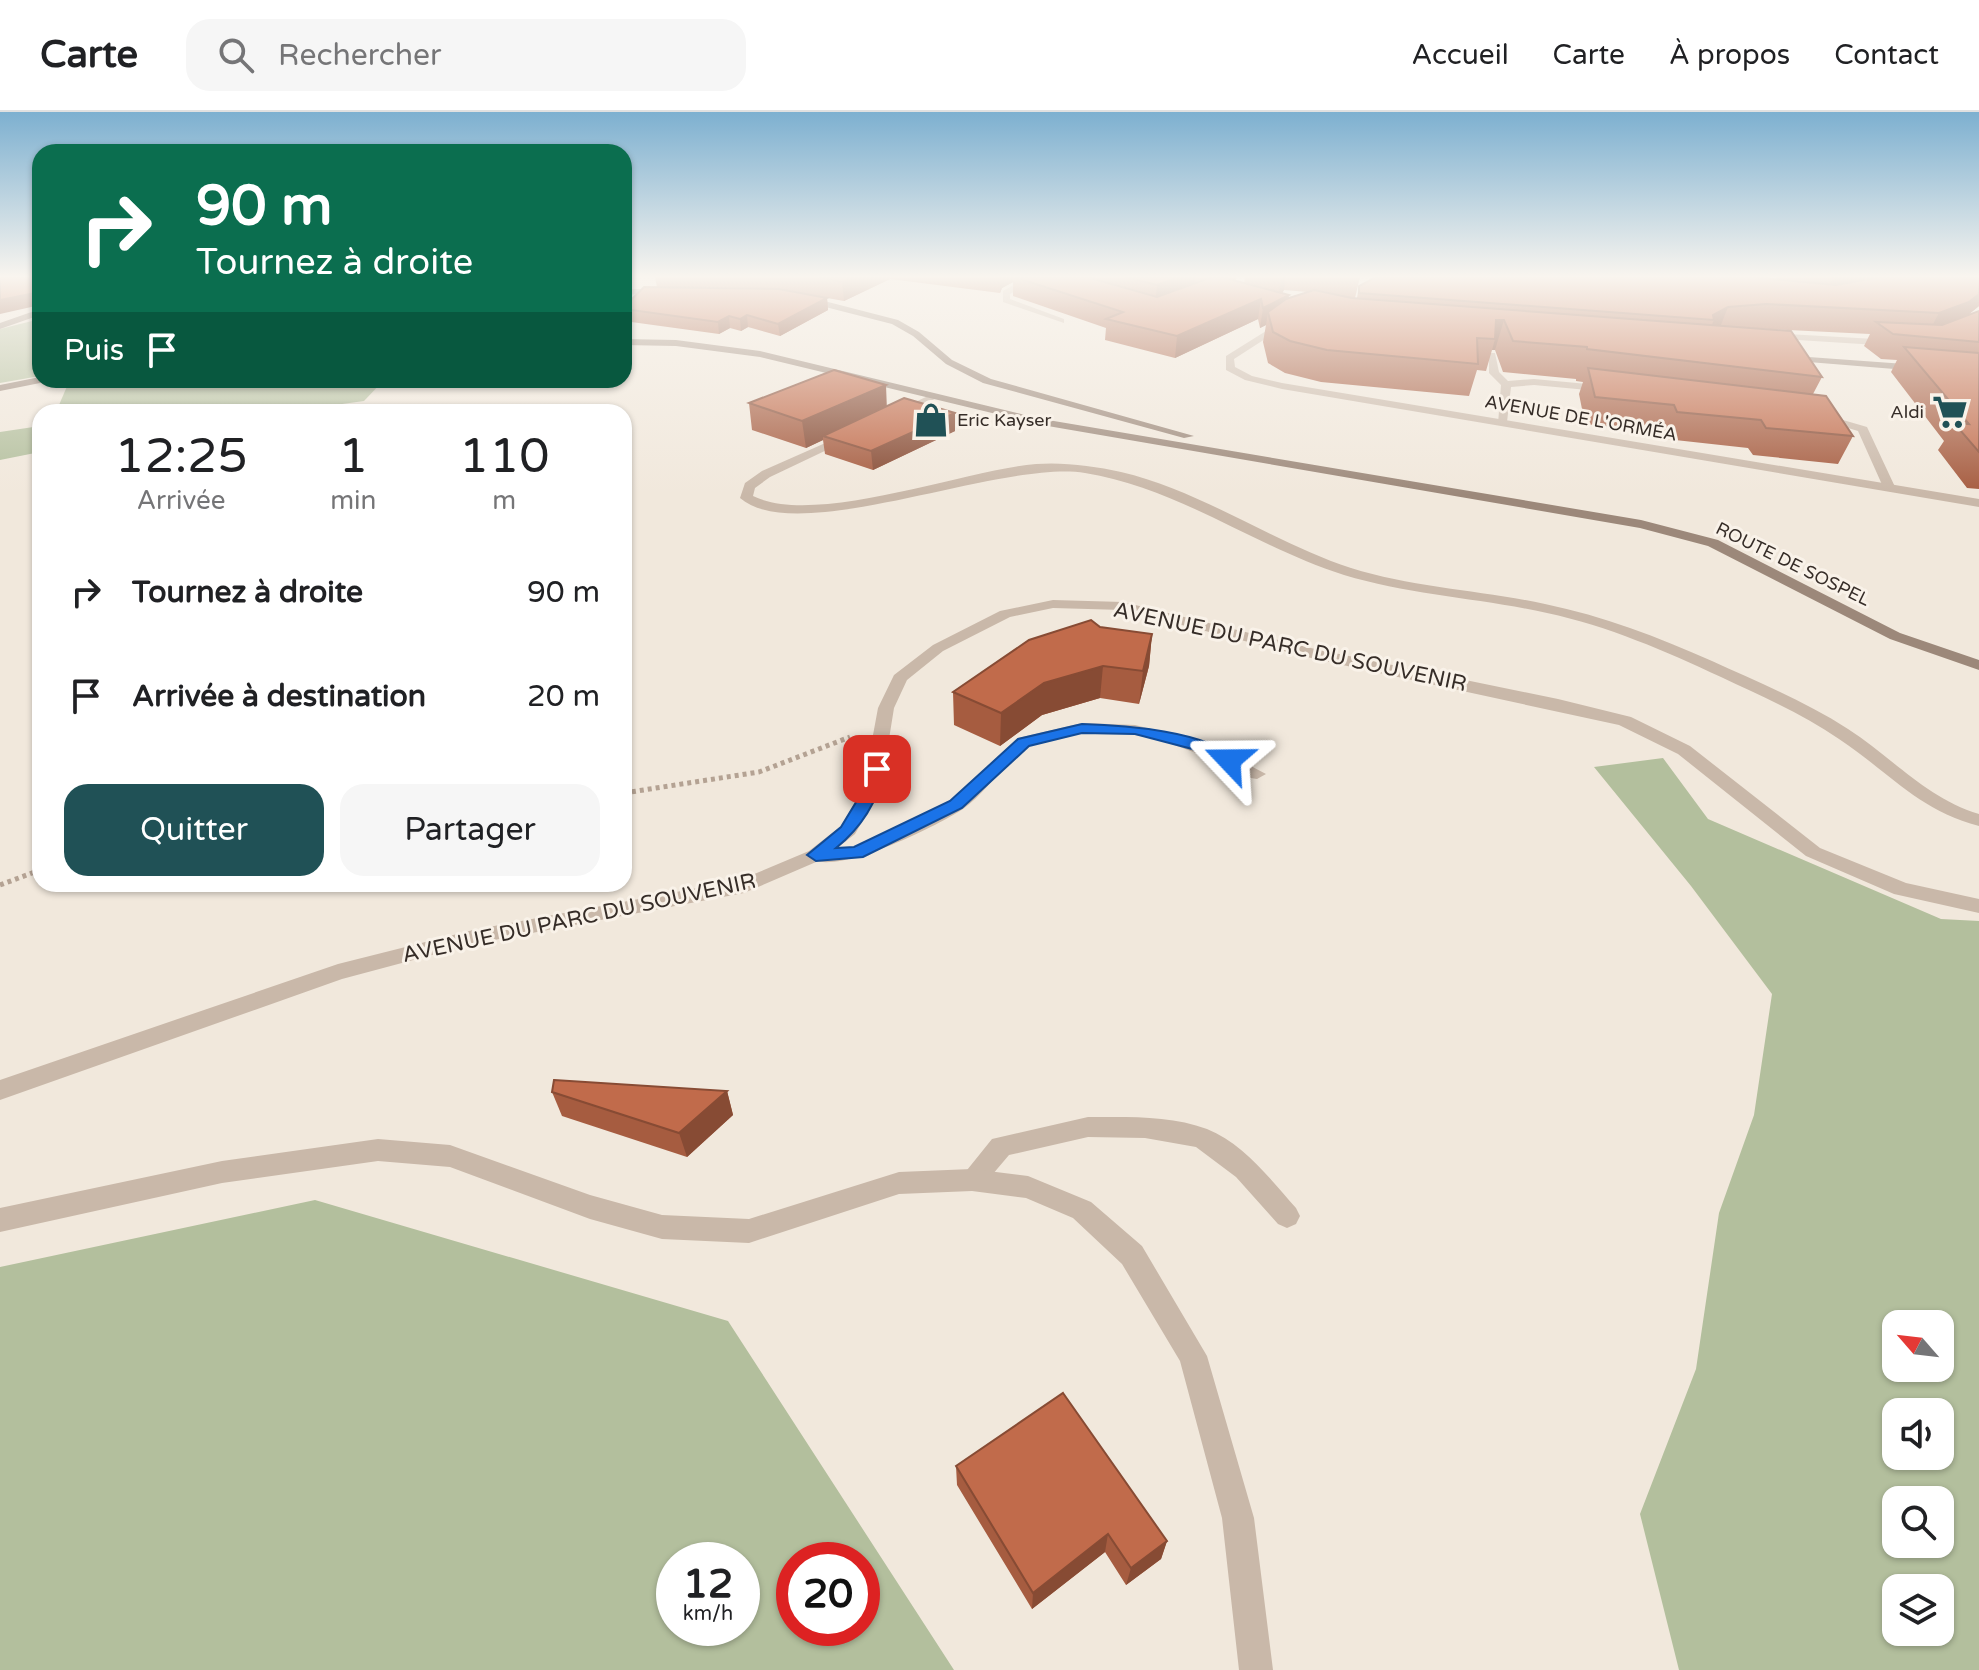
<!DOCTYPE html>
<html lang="fr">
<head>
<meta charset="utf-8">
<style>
	body { margin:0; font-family:"Varela Round",sans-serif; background:#f6f6f6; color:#202124; height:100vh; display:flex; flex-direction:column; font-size:30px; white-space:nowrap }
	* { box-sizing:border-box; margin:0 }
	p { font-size:26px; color:#757577 }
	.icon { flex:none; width:44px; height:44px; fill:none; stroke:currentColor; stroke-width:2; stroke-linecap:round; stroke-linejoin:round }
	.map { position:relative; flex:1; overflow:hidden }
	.panel { position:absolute; left:32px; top:292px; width:600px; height:488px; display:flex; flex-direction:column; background:#fff; border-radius:24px; box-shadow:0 2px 6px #0004 }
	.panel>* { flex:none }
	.guide { position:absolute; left:32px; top:32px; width:600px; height:244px; border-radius:24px; box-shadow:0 2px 6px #0004; background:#0b6e4f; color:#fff; overflow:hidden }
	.needle { width:52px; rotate:298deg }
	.buttons { position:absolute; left:1882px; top:1198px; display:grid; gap:16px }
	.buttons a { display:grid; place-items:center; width:72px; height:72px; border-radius:16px; background:#fff; box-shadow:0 2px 6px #0004; font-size:40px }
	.speed { position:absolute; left:656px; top:1430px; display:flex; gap:16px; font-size:40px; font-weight:700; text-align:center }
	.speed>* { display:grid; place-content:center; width:104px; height:104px; border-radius:50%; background:#fff; box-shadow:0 2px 6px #0004; line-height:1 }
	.speed small { font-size:20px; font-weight:400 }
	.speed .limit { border:12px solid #d22; background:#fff; color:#111 }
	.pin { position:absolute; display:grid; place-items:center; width:68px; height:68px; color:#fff; margin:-34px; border-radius:16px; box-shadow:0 4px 12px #0006 }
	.me { position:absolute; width:88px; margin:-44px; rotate:293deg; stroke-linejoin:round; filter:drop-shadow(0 0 6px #0008) }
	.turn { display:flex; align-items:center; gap:28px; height:168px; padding:0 32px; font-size:36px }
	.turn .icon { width:104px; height:104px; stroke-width:2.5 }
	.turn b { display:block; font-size:56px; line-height:68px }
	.then { display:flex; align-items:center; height:76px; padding:0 32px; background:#0003; gap:16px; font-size:30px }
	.eta { display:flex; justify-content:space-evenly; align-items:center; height:136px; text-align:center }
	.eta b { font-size:48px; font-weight:600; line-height:56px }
	.primary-button { display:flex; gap:16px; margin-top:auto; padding:16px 32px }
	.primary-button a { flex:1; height:92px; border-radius:24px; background:#205156; color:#fff; font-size:32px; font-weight:600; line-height:92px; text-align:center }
	.primary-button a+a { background:#f6f6f6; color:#202124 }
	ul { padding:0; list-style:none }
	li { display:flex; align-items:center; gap:24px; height:104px; padding:0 32px }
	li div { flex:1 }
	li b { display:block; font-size:30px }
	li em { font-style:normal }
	header { display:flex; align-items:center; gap:48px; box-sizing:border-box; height:112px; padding:0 40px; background:#fff; border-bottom:2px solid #e0e0e0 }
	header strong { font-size:38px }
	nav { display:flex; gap:44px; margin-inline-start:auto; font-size:28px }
	.search { width:560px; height:72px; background:#f6f6f6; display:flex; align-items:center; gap:20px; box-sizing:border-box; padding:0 28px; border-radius:24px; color:#757577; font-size:30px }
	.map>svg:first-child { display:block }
</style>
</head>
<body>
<header>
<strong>Carte</strong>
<div class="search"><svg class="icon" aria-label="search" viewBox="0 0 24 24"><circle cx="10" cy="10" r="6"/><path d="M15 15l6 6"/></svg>Rechercher</div>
<nav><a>Accueil</a><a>Carte</a><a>À propos</a><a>Contact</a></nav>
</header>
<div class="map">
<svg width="1979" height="1558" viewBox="0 0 1979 1558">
	<rect width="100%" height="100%" fill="#f1e8dc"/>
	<g fill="#b3bf9d" fill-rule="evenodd">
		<polygon points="40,207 40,264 0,271 0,217"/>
		<polygon points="107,268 384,268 364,289 284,300 56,300 68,272"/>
		<polygon points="40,314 40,340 0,348 0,320"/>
		<path d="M1663,646l45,61 233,100 38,2v749h-300l-39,-156 56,-145 23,-156 35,-98 18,-121 -81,-108 -97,-119zM1940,1212v44h-44v-44zM1940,1300v44h-44v-44zM1940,1388v44h-44v-44zM1896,1476h44v44h-44z"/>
		<path d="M315,1088l413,121 226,349h-954v-403zM742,1448v68h-68v-68zM794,1448h68v68h-68z"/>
	</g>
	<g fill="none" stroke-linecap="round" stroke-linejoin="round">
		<g stroke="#b4a293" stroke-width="5" stroke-dasharray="4 4" stroke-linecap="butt">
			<polyline points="624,681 759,660 850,625"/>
			<polyline points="0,773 40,758"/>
		</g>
		<g fill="#c9b8a9" fill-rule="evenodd">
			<polygon points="1028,165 1038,165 1010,182 1010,187 1064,207 1064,211 1003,190 1003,179"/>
			<polygon points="1489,241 1495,241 1499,260 1508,269 1534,267 1609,274 1614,277 1609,280 1534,273 1511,275 1507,310 1498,312 1501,273 1489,261"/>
			<polygon points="1819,301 1867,315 1896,377 1894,380 1884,377 1858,319 1815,306 1814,304"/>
			<path d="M1082,611l53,2 72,18 59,31 -9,5 -6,-1c-53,-26 -109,-51 -169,-45 -14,1 -41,6 -53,13 -25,16 -42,46 -66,63 -24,16 -136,73 -157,46l10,-6 38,-2 96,-46 68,-63z"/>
			<path d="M1088,1005c38,0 82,-2 119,12 36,14 64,51 89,79l4,8 -4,8 -9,4 -9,-4 -42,-47 -40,-30 -51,-9 -57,-1 -79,18 -28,33 -9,3 -9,-3 -4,-8 33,-41z"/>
		</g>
		<g fill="#c9b8a9" fill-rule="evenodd">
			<polygon points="1287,206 1290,211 1234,247 1235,255 1252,264 1282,271 1979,387 1979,395 1282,277 1245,268 1226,258 1226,244"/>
			<polygon points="1769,221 1893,228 1898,231 1893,234 1766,226"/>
			<polygon points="928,284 937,286 899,304 890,302"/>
			<path d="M848,321l4,1v4l-82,39 -15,11 -2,8c62,31 211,-26 283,-32 28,-2 58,2 85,8 81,19 151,70 230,96 63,20 130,22 194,36 58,12 113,33 167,57 46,21 94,41 136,68 45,29 78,69 131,85v12c-61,-16 -90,-54 -140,-87 -36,-25 -78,-43 -118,-62 -56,-26 -113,-51 -174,-64 -67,-15 -137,-18 -203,-38 -89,-28 -165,-87 -259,-102 -83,-14 -287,75 -345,25l5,-15 17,-12z"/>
			<polygon points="1053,488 1123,490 1315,537 1558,587 1631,605 1690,634 1820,736 1906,771 1979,787 1979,801 1894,782 1806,744 1678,642 1619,613 1315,547 1123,498 1053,496 1010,505 943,539 907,568 894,596 881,677 855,722 823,747 744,781 473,832 342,867 0,988 0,968 338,852 473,818 740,768 809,739 841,714 863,677 878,596 894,563 933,533 1000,499"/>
			<polygon points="378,1027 450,1033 590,1083 662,1103 749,1107 899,1060 972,1057 1028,1064 1091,1090 1142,1134 1207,1244 1254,1406 1273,1558 1239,1558 1222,1406 1180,1249 1122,1152 1073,1106 1026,1086 972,1079 899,1082 749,1131 662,1127 590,1107 450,1055 378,1049 222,1071 0,1120 0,1096 222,1049"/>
		</g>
		<g fill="#9c887a" fill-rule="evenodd">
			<polygon points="624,177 665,177 669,180 624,183"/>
			<polygon points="801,183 898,208 919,220 952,248 991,267 1194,324 1184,326 983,271 946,252 913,224 892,212 798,188"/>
			<polygon points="40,197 40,203 0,217 0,211"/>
			<polygon points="624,227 676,228 760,239 1042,307 1641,408 1718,428 1900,521 1979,548 1979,558 1890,527 1708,434 1640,416 1042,313 760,245 676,234 624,233"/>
			<polygon points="1781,243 1919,253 1924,256 1919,259 1784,248"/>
			<polygon points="40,265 40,268 46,268 45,270 0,279 0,273"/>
		</g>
	</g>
	<g fill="#a65c40" fill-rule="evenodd">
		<path d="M655,165h582l-2,4 9,2 1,-6h115l-5,21h2l2,-12 17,-9h394l-1,2h6l1,-2h203v29l-10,8 10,-3v178l-12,-1 -29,-38 6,-9 -53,-69 6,-12 -16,-1 -17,-13 6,-12 -121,-6 73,49 -9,17 40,42 -15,28 -85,-9 -5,-7 -82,-9 -3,-7 -78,-8 -6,-30 4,-12 -7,-1v-2l-73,-7 -8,-22h-3l-6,21 -9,-1 -8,26 -148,-14 -36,-9 -17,-10 -5,-21 3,-17 -6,3 -2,-9 -83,39 -70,-18 1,-12 -93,-32v-14l-11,6 -2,5 -110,-14 -46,22 -17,-3 1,12 -48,26 -32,-9 -7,4 -11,-3 -11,6 -95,-13v-14l33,-20zM1284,178l24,2 -20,6 -6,-5z"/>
		<polygon points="749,291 887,294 955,301 955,319 873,358 825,342 823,328 806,336 752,318"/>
		<polygon points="1100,515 1152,522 1149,554 1139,592 1100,586 1042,603 1000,634 954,613 953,580"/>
		<polygon points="727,979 733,1003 687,1045 562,1004 552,980"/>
		<polygon points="956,1354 1167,1429 1161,1447 1126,1473 1105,1440 1032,1497 957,1373"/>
	</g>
	<g fill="#874b34">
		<polygon points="851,165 889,165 890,167 844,189 842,170"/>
		<polygon points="1000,165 1013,165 1013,170 1002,176 1000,181"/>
		<polygon points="1179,165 1196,165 1194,178 1155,193 1157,173"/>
		<polygon points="1283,165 1286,165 1284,178 1278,187 1281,167"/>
		<polygon points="1833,165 1913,165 1824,186"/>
		<polygon points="39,180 40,193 0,202 0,188"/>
		<polygon points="1979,182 1979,194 1956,213 1926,225 1939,201"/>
		<polygon points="1289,183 1286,203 1268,200 1266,213 1260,216 1263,196"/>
		<polygon points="827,186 828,198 780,224 778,212"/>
		<polygon points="1261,187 1258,207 1175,246 1177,224"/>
		<polygon points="1728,195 1719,218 1707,224 1714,208 1713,203"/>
		<polygon points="747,203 748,215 741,219 740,207"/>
		<polygon points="729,204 730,216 719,222 718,210"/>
		<polygon points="1496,208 1504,208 1495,238 1492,238 1495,227"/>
		<polygon points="886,273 887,299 823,324 823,328 806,336 802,309"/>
		<polygon points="955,301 955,319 873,358 871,339"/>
		<polygon points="1152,522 1149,554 1139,592 1143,559"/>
		<polygon points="1103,554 1100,586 1042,603 1000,634 1001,601 1044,571"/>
		<polygon points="727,979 733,1003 687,1045 679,1021"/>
		<polygon points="1108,1422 1105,1440 1032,1497 1033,1481"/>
		<polygon points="1167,1429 1161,1447 1126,1473 1131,1456"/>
	</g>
	<g fill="#c16b4b" stroke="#874b34" stroke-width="2">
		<polygon points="0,165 40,165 40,180 0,188"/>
		<polygon points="819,165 851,165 842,170"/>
		<polygon points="1014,165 1094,165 1094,167 1157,185 1212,165 1222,165 1289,183 1263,196 1261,187 1177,224 1106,207 1123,200"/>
		<polygon points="1125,165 1179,165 1157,173"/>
		<polygon points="1376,165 1752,165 1836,173 1881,165 1979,165 1979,182 1969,190 1939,201 1766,192 1728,195 1713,203 1714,208 1359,181 1359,174"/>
		<polygon points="644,175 779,177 827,186 778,212 747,203 740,207 729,204 718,210 624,197 624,195"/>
		<polygon points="1314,178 1352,186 1791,219 1822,265 1587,237 1587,235 1513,229 1504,208 1496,208 1495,227 1477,226 1478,252 1327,238 1290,229 1273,220 1268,200 1286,187"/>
		<polygon points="1979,199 1979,230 1893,222 1876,210 1942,213"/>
		<polygon points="1904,235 1979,241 1979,340 1954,311 1969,312"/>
		<polygon points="1588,256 1826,284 1853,324 1766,316 1761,308 1677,300 1674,293 1595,285"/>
		<polygon points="834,258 886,273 802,309 749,291"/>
		<polygon points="904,286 955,301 871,339 823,324"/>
		<polygon points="1091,508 1100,515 1152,522 1143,559 1103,554 1044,571 1001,601 953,580 1029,528"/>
		<polygon points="554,968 727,979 679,1021 552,980"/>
		<polygon points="1063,1281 1167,1429 1131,1456 1108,1422 1033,1481 956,1354"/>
	</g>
	<linearGradient id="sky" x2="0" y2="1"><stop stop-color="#7db0d0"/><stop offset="0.43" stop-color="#f9f5ef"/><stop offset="1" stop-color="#f9f5ef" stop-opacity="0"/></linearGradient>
	<rect width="1979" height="383" fill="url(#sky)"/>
	<path fill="#1a73e8" stroke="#114b97" stroke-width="2" d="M1082,612c41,1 126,7 155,36l-8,5 -33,-15 -61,-16 -53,-1 -53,13 -67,62 -99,49 -47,4 -9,-6 34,-28 23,-38 7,-23 6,-1 8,4c-7,31 -24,59 -49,79l18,-1 96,-46 68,-62z"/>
	<defs>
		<g id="supermarket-bare" transform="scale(2.76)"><path d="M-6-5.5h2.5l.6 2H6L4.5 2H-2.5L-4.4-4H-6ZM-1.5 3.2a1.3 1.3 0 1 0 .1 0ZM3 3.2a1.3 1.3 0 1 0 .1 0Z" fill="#205156" stroke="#f9f2e9" stroke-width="2.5" paint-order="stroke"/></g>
		<g id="shop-bare" transform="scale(2.76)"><path d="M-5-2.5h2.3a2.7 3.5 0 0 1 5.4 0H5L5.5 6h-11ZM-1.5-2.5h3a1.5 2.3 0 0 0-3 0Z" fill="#205156" stroke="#f9f2e9" stroke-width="2.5" paint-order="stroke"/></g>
	</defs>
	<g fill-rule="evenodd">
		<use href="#supermarket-bare" x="1950" y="300"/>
		<use href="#shop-bare" x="931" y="308"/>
	</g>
	<g text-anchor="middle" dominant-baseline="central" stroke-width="6" stroke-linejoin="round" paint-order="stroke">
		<g font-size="18" fill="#362d28" stroke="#f9f2e9" text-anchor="end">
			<text x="1924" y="300">Aldi</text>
			<text x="957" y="308" text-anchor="start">Eric Kayser</text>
		</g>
		<g font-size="18" fill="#362d28" stroke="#f9f2e9">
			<text transform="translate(1581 306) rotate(10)">AVENUE DE L'ORMÉA</text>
			<text transform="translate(1793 452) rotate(26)">ROUTE DE SOSPEL</text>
		</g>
		<g font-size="22" fill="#362d28" stroke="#f9f2e9">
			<text transform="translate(1290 535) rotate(12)">AVENUE DU PARC DU SOUVENIR</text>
			<text transform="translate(579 806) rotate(-12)">AVENUE DU PARC DU SOUVENIR</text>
		</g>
	</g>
</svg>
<div class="buttons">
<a><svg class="needle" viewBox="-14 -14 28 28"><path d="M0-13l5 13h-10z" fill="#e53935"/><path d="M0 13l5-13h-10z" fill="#757577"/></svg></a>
<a><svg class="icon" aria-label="sound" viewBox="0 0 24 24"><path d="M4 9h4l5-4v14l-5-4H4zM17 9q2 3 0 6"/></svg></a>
<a><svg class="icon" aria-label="search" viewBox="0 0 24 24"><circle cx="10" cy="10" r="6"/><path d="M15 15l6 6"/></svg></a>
<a><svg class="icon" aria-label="layers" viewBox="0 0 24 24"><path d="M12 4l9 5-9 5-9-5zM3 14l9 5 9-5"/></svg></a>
</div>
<div class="speed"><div>12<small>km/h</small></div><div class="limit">20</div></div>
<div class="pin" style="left:877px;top:657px;background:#d93025"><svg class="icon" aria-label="arrive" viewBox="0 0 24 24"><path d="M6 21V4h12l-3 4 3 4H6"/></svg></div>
<svg class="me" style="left:1229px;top:648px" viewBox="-20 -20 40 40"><path d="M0-17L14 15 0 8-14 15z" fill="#1a73e8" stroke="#fff" stroke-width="4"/></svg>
<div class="guide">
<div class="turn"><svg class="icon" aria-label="right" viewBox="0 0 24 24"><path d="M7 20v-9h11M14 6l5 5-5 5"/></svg><div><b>90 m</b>Tournez à droite</div></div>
<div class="then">Puis<svg class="icon" aria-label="arrive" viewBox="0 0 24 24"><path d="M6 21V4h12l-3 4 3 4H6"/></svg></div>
</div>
<section class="panel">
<div class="eta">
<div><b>12:25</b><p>Arrivée</p></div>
<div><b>1</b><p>min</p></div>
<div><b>110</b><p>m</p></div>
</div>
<ul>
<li><svg class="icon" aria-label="right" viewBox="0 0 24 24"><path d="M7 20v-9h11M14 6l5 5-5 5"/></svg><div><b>Tournez à droite</b></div><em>90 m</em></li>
<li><svg class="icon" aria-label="arrive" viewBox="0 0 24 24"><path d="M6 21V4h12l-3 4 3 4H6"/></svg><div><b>Arrivée à destination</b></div><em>20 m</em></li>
</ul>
<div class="primary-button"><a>Quitter</a><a>Partager</a></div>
</section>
</div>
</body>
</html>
